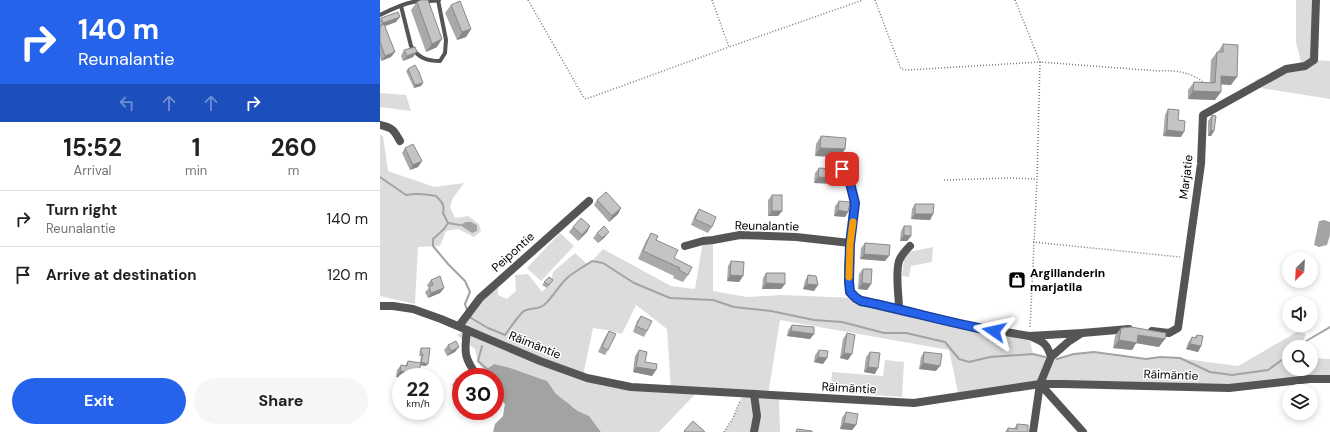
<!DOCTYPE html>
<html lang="en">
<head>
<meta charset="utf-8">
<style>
	body { margin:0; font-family:"DM Sans",sans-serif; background:#f6f6f6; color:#202124; height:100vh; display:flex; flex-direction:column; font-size:15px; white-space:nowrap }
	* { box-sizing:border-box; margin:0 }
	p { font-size:13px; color:#757577 }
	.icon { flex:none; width:22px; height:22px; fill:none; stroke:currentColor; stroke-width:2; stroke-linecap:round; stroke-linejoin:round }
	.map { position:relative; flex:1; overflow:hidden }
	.drawer { display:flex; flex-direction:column; background:#fff; width:380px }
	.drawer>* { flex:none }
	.guide { background:#2563eb; color:#fff; overflow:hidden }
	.needle { width:26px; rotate:204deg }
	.controls { position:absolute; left:902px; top:252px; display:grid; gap:8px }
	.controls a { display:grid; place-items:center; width:36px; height:36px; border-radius:50%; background:#fff; box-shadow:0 2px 6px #0003; font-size:20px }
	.speed { position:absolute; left:12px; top:368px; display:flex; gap:8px; font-size:20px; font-weight:700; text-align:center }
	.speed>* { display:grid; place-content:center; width:52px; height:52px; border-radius:50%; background:#fff; box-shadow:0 2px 6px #0003; line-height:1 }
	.speed small { font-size:10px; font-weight:400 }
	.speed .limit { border:6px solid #d22; background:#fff; color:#111 }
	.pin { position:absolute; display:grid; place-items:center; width:34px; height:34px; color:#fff; margin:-17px; border-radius:8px; box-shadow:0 2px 6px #0006 }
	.me { position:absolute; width:44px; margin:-22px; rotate:281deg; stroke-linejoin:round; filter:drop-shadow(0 0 3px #0008) }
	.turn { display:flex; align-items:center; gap:14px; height:84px; padding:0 12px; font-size:18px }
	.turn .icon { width:52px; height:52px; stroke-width:2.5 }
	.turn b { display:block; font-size:28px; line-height:34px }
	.lanes { display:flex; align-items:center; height:38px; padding:0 12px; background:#0003; justify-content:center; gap:20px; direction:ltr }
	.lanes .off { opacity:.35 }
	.eta { display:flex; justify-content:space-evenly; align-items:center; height:68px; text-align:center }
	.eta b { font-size:24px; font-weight:700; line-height:28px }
	.button { display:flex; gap:8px; margin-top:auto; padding:8px 12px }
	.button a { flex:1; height:46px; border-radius:24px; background:#2563eb; color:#fff; font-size:16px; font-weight:700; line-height:46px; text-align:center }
	.button a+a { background:#f6f6f6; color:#202124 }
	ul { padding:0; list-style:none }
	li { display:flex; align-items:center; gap:12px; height:56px; padding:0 12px; border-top:1px solid #e0e0e0 }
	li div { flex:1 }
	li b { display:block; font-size:15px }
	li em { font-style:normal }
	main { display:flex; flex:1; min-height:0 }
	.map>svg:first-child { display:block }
</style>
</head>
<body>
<main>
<section class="drawer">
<div class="guide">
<div class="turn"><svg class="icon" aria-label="right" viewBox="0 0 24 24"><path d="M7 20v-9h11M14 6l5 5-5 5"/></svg><div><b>140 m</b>Reunalantie</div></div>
<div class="lanes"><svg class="icon off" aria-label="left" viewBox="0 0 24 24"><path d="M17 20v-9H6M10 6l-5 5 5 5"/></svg><svg class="icon off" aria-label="ahead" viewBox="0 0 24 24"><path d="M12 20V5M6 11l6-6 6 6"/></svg><svg class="icon off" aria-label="ahead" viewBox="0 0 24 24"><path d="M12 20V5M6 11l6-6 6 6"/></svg><svg class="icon" aria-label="right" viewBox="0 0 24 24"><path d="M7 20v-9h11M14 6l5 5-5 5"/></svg></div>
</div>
<div class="eta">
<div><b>15:52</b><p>Arrival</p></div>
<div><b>1</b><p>min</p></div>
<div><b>260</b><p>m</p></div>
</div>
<ul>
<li><svg class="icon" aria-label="right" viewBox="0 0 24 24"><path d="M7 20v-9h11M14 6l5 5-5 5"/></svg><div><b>Turn right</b><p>Reunalantie</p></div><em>140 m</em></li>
<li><svg class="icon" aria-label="arrive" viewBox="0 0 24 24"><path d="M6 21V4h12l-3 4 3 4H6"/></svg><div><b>Arrive at destination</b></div><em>120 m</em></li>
</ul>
<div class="button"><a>Exit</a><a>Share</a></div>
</section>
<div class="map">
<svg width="950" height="432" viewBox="0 0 950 432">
	<rect width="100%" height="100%" fill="#fff"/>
	<g fill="#dcdcdc" fill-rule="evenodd">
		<polygon points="916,0 936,0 934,60 950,61 950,99 880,88 875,80 906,69 921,62 916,42"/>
		<polygon points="0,93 26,95 31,111 0,107"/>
		<polygon points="0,135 3,136 8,171 54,187 84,183 73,198 70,207 75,218 88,216 99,224 101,231 94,237 78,229 66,231 60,246 38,247 35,304 0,296"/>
		<polygon points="180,233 194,246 161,281 147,268"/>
		<path d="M333,240v51l34,6 35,-2 74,3 173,38 4,18 24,5 17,-5 20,-2 52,7 14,-2 18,1 60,8 59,-34 9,2 -5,13h-12v22h22v-11l19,1v20l-101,9 -166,-4 -104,13 -10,-47 -169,-30 -12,75 11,1 1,36h-56l9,-14 10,-24 -45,-3 -39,41h-58l-12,-16 -11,-5 -5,-5 -70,10 2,-12 -10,-11v-16h-8l-2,-6 -7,-8 -3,-14 -18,-14 9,-5 -7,-4 39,-43v12l9,4 9,-8 -1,-16 13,-1 14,18 9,-9 2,-11 22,-19 12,11 5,-3 11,-12 68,37 24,3 8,-48zM256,305l31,24 4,61 -88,-14 10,-48 14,2 15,4z"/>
		<polygon points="553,247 552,262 531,266 529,277 522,276 524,258 529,252"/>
		<polygon points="505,360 524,362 522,397 451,392 452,372 503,376"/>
	</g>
	<g fill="#a3a3a3">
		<polygon points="944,220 950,222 950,235 947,245 939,247 934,245 939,221"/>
		<polygon points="86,222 91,222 97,225 97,231 92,233 80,225"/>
		<polygon points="114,364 130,368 167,381 176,394 198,411 209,416 221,432 113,432 115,424 123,416 125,404 115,393 115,377 107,377 107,369"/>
	</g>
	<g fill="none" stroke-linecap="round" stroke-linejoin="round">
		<g stroke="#a3a3a3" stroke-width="2">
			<path d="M0,177l26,18c10,-2 20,-1 30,1 6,6 9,9 7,17l5,10 -4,6 -11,10v7l15,18 17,17 5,11 -5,12 2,6"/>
			<polyline points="68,223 80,225"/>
			<path d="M90,316l1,2 17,10 17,7c4,-5 15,-22 19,-24 7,-4 14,-1 20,-6 9,-8 14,-18 22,-26 7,-7 18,-12 26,-18l11,2 31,20 36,15 43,2 21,7 37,4 43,9 28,2 42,11h22l39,9 14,17 10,3 21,-5 43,-3 12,3"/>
			<polyline points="102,346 98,361 107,369"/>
			<polyline points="921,347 921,344 950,327"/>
			<polyline points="677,359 694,354 714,352 766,359 780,357 800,358 830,372 852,375 888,370 909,355"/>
		</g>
		<g stroke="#777" stroke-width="1.5" stroke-dasharray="1 2" stroke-linecap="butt">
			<polyline points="148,0 204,98 206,99 349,47"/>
			<polyline points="332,0 349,47 483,0"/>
			<polyline points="495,0 521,69 527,70 660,62 657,179 650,328"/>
			<path d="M635,0l25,62 119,9c16,-1 34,1 46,13"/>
			<polyline points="564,180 629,178 657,179"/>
			<polyline points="653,242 800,257"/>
			<polyline points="344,432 353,418 360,401"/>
		</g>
		<g stroke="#555" stroke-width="4">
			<path d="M21,6l10,40c7,12 16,15 29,15l5,-8 1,-13 -8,-40"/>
			<path d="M0,15c10,-5 22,-11 33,-13 9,-2 17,0 26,-2"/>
		</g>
		<g stroke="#555" stroke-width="8">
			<path d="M0,125c13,3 14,5 20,16"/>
			<polyline points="462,169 470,183 475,203 470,243"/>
			<path d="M305,246l18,-5 10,-1 27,-5 56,2 54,6c-1,12 -4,38 0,48 1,4 7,8 11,10l38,8 65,16 65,11 53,-3 -14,9 -17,15 -11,27 -7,48"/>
			<path d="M519,309c0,-15 -4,-33 0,-48 2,-6 7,-11 11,-15"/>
			<polyline points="79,326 100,298 209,201"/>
			<path d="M87,330c-3,23 -3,28 11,47"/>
			<polyline points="772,331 789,333 798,328 821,164 823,115 906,69 925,66 934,60 936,0"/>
			<polyline points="702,333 749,329"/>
			<path d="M652,337c12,5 15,7 19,20"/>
			<polyline points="660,384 703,432"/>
			<polyline points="374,394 377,416 374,432"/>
		</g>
		<polyline stroke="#555" stroke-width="8" points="0,306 13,306 33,309 61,319 160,361 207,378 251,387 534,403 660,384 683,384 849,388 930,379 950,379"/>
	</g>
	<g fill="#a9a9a9">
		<polygon points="37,2 57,47 46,52 31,10"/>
		<polygon points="71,5 91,29 86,37 77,40 65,13"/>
		<polygon points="1,18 16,22 5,26 11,57 1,61 0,57 0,19"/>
		<polygon points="843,44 851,85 841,84 835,100 808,99 808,90 814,82 830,82 831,60 837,52 838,52"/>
		<polygon points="24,50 33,57 23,61 21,56"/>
		<polygon points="28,69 41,86 34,88 26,71"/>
		<polygon points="788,109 798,120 801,137 783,136 785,115"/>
		<polygon points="832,115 834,131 831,136 828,136 828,121"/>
		<polygon points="441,136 465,149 460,157 435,156 436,144"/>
		<polygon points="25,148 42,161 38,167 30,170 22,153"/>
		<polygon points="439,168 463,179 459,184 434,183 435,173"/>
		<polygon points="392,195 402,211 398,216 388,216 388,200"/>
		<polygon points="217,200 241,208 238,214 229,222 214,205"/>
		<polygon points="459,201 468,212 465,217 454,216 455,206"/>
		<polygon points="535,204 553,214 550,220 531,219 532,209"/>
		<polygon points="319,209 332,227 328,233 311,225 315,215"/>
		<polygon points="210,226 207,232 198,241 189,232 193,227"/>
		<polygon points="524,226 531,236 527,241 520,241 521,231"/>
		<polygon points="217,233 225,237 218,243 213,238"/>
		<polygon points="271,233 276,240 294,258 308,275 303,282 293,278 294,276 258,259 266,241"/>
		<polygon points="485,243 505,261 480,259 481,248"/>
		<polygon points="351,261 363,276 359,282 347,281 348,266"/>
		<polygon points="483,269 491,284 487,290 478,289 479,274"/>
		<polygon points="386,273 405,284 401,289 382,289 383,278"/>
		<polygon points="428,275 434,291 423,289 425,281"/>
		<polygon points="169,277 173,280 167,288 162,285"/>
		<polygon points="51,280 64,288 60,293 48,298 45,292 49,288 47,285"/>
		<polygon points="261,316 267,331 264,337 253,332 257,321"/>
		<polygon points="412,325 434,334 430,339 407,336 408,330"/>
		<polygon points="741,328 779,347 756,343 752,350 733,348 735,336"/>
		<polygon points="229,331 228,350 225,355 218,352 225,337"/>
		<polygon points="467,333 468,360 460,358 463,339"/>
		<polygon points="817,335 821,346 818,352 806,349 808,343 812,337 814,338"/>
		<polygon points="68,345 75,352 67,356 64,350"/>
		<polygon points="41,348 46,366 40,365 35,377 16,377 17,370 21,365 25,366 28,361 40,363 41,356 39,356 40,350"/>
		<polygon points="259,350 265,362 276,370 272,376 253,372 255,356"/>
		<polygon points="439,350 447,358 443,364 434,362 435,355"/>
		<polygon points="490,352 495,374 484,372 486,357"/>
		<polygon points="544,352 556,371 539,369 541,357"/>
		<polygon points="81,378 81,398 80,398 77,391 75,392 72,385 76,379"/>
		<polygon points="466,412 476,425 472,430 460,429 462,418"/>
		<polygon points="637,424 648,432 625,432 628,428 634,429"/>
	</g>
	<g fill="#898989">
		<polygon points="20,17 16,22 0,28 0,26 3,23"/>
		<polygon points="91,29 86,37 77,40 82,32"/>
		<polygon points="62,39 57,47 46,52 52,44"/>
		<polygon points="15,52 11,57 1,61 5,56"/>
		<polygon points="37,52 33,57 23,61 27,56"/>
		<polygon points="841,76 857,77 851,85 836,84"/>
		<polygon points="43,83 41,86 34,88 35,85"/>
		<polygon points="813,91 841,92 835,100 808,99"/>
		<polygon points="787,130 804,132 801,137 783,136"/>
		<polygon points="831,130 834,131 831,136 828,136"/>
		<polygon points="440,148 465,149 460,157 435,156"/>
		<polygon points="42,161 38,167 30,170 33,165"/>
		<polygon points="438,177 463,179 459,184 434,183"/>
		<polygon points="241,208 238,214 229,222 232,216"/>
		<polygon points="458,210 468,212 465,217 454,216"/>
		<polygon points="392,211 402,211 398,216 388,216"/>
		<polygon points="535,214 553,214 550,220 531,219"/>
		<polygon points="210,226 207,232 198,241 202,235"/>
		<polygon points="229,232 225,237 218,243 222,238"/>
		<polygon points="524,235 531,236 527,241 520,241"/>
		<polygon points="484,254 509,256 505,261 480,259"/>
		<polygon points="350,275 363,276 359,282 347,281"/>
		<polygon points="386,283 405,284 401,289 382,289"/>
		<polygon points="482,283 491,284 487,290 478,289"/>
		<polygon points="427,284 438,285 434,291 423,289"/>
		<polygon points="64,288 60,293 48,298 51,293"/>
		<polygon points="411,331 434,334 430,339 407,336"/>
		<polygon points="758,335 785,339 779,347 756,343 752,350 733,348 739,340"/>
		<polygon points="810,344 821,346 818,352 806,349"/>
		<polygon points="79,347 75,352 67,356 71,351"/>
		<polygon points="464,353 472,354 468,360 460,358"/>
		<polygon points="438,357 447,358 443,364 434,362"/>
		<polygon points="41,362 48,364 46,366 39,365"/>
		<polygon points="543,363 560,366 556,371 539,369"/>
		<polygon points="256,367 276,370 272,376 253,372"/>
		<polygon points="488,367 498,368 495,374 484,372"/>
		<polygon points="20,371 36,371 39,372 35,377 21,378 16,377"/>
		<polygon points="81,386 77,391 75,392 78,387"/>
		<polygon points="464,423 476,425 472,430 460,429"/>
	</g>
	<g fill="#c4c4c4" stroke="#898989">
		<polygon points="41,0 48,0 62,39 52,44 37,2"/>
		<polygon points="80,1 91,29 82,32 71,5"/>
		<polygon points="18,12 20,17 3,23 1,18"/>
		<polygon points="4,24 15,52 5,56 0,42 0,26"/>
		<polygon points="843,44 858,45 857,77 841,76 841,92 813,91 814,82 835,83 837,52 843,52"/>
		<polygon points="35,47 37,52 27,56 24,50"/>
		<polygon points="35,65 39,72 43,83 35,85 28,69"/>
		<polygon points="788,109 799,110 798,120 805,121 804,132 787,130"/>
		<polygon points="832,115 836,116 834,131 831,130"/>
		<polygon points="441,136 466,138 465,149 440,148"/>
		<polygon points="33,144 42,161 33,165 25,148"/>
		<polygon points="439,168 463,170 463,179 438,177"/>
		<polygon points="226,192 241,208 232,216 217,200"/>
		<rect x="392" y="195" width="10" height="16"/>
		<polygon points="459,201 470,202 468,212 458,210"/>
		<polygon points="535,204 554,204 553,214 535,214"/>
		<polygon points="319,209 336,217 332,227 315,219"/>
		<polygon points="201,218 210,226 202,235 193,227"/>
		<polygon points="224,226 229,232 222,238 217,233"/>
		<polygon points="524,226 531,226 531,236 524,235"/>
		<polygon points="271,233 278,236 276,240 298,250 294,258 312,267 308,275 299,270 300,268 263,251"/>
		<polygon points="485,243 510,245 509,256 484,254"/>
		<polygon points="351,261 364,262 363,276 350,275"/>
		<polygon points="483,269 492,269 491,284 482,283"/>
		<polygon points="386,273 405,273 405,284 386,283"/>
		<polygon points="428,275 436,276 438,285 427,284"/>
		<polygon points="60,276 64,288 51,293 49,287 53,285 51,280"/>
		<polygon points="169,277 173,280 169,285 164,282"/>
		<polygon points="261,316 272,321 267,331 256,326"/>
		<polygon points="412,325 434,327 434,334 411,331"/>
		<polygon points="751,327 786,333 785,339 758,335 757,343 739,340 741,328"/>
		<polygon points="229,331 236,334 228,350 222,347"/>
		<polygon points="467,333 475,335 472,354 464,353"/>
		<polygon points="817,335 823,336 821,346 810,344 812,337 816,338"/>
		<polygon points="76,341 79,347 71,351 68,345"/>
		<polygon points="41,348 50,348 48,364 41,362 43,354 41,353"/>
		<polygon points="259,350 267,352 265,362 277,364 276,370 256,367"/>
		<polygon points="439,350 448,351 447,358 438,357"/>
		<polygon points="490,352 500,353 498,368 488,367"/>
		<polygon points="544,352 562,354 560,366 543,363"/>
		<polygon points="28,361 41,363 39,372 36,371 35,374 20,371 21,365 27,366"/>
		<polygon points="81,378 81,386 78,387 76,379"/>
		<polygon points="466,412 478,414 476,425 464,423"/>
		<polygon points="313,421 325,432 305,432 304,431"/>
		<polygon points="637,424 648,425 648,432 628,432 628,428 637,429"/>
		<polygon points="417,429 432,431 432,432 416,432"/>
	</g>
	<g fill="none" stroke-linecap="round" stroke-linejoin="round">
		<g stroke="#184099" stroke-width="10">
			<path id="route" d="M462,169l8,14 5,20 -5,41 -1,37 1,11 6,6 5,3c45,9 88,22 133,30"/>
		</g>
		<use href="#route" stroke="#2563eb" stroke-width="7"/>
		<polyline stroke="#f59e0b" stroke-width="7" points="469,277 470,244 473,222"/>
	</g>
	<defs>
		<g id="shop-square" transform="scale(0.9)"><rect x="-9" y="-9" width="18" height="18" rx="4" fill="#000" stroke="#fff"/><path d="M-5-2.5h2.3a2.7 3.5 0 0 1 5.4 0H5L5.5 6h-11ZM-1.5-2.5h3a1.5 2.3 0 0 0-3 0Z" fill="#fff"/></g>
	</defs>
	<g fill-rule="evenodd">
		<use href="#shop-square" x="637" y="280"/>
	</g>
	<g text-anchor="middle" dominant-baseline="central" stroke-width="3" stroke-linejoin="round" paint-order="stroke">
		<g font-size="12" fill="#000" stroke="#fff">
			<text transform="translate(806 177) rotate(-83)">Marjatie</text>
			<text transform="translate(387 226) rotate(1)">Reunalantie</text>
			<text transform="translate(133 252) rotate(-42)">Peipontie</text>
			<text transform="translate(155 345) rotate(22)">Räimäntie</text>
			<text transform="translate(791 375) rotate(2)">Räimäntie</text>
			<text transform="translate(469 388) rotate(3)">Räimäntie</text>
		</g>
		<g font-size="12" font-weight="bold" fill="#000" stroke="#fff" text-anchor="start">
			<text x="650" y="273">Argillanderin<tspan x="650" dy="14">marjatila</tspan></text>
		</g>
	</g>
</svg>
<div class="controls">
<a><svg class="needle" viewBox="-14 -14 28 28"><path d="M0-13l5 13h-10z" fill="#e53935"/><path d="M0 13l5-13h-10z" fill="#757577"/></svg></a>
<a><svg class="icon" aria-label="sound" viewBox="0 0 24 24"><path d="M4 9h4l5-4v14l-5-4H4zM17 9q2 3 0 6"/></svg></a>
<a><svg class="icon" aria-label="search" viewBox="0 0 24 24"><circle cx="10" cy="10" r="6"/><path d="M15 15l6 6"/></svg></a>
<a><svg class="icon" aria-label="layers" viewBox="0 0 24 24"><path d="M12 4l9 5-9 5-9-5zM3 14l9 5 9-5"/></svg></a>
</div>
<div class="speed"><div>22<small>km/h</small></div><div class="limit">30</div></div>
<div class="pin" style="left:462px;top:169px;background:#d93025"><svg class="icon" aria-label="arrive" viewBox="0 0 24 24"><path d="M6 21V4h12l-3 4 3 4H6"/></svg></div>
<svg class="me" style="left:614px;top:331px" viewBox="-20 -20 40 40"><path d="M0-17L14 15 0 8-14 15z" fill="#2563eb" stroke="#fff" stroke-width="4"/></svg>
</div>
</main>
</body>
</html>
